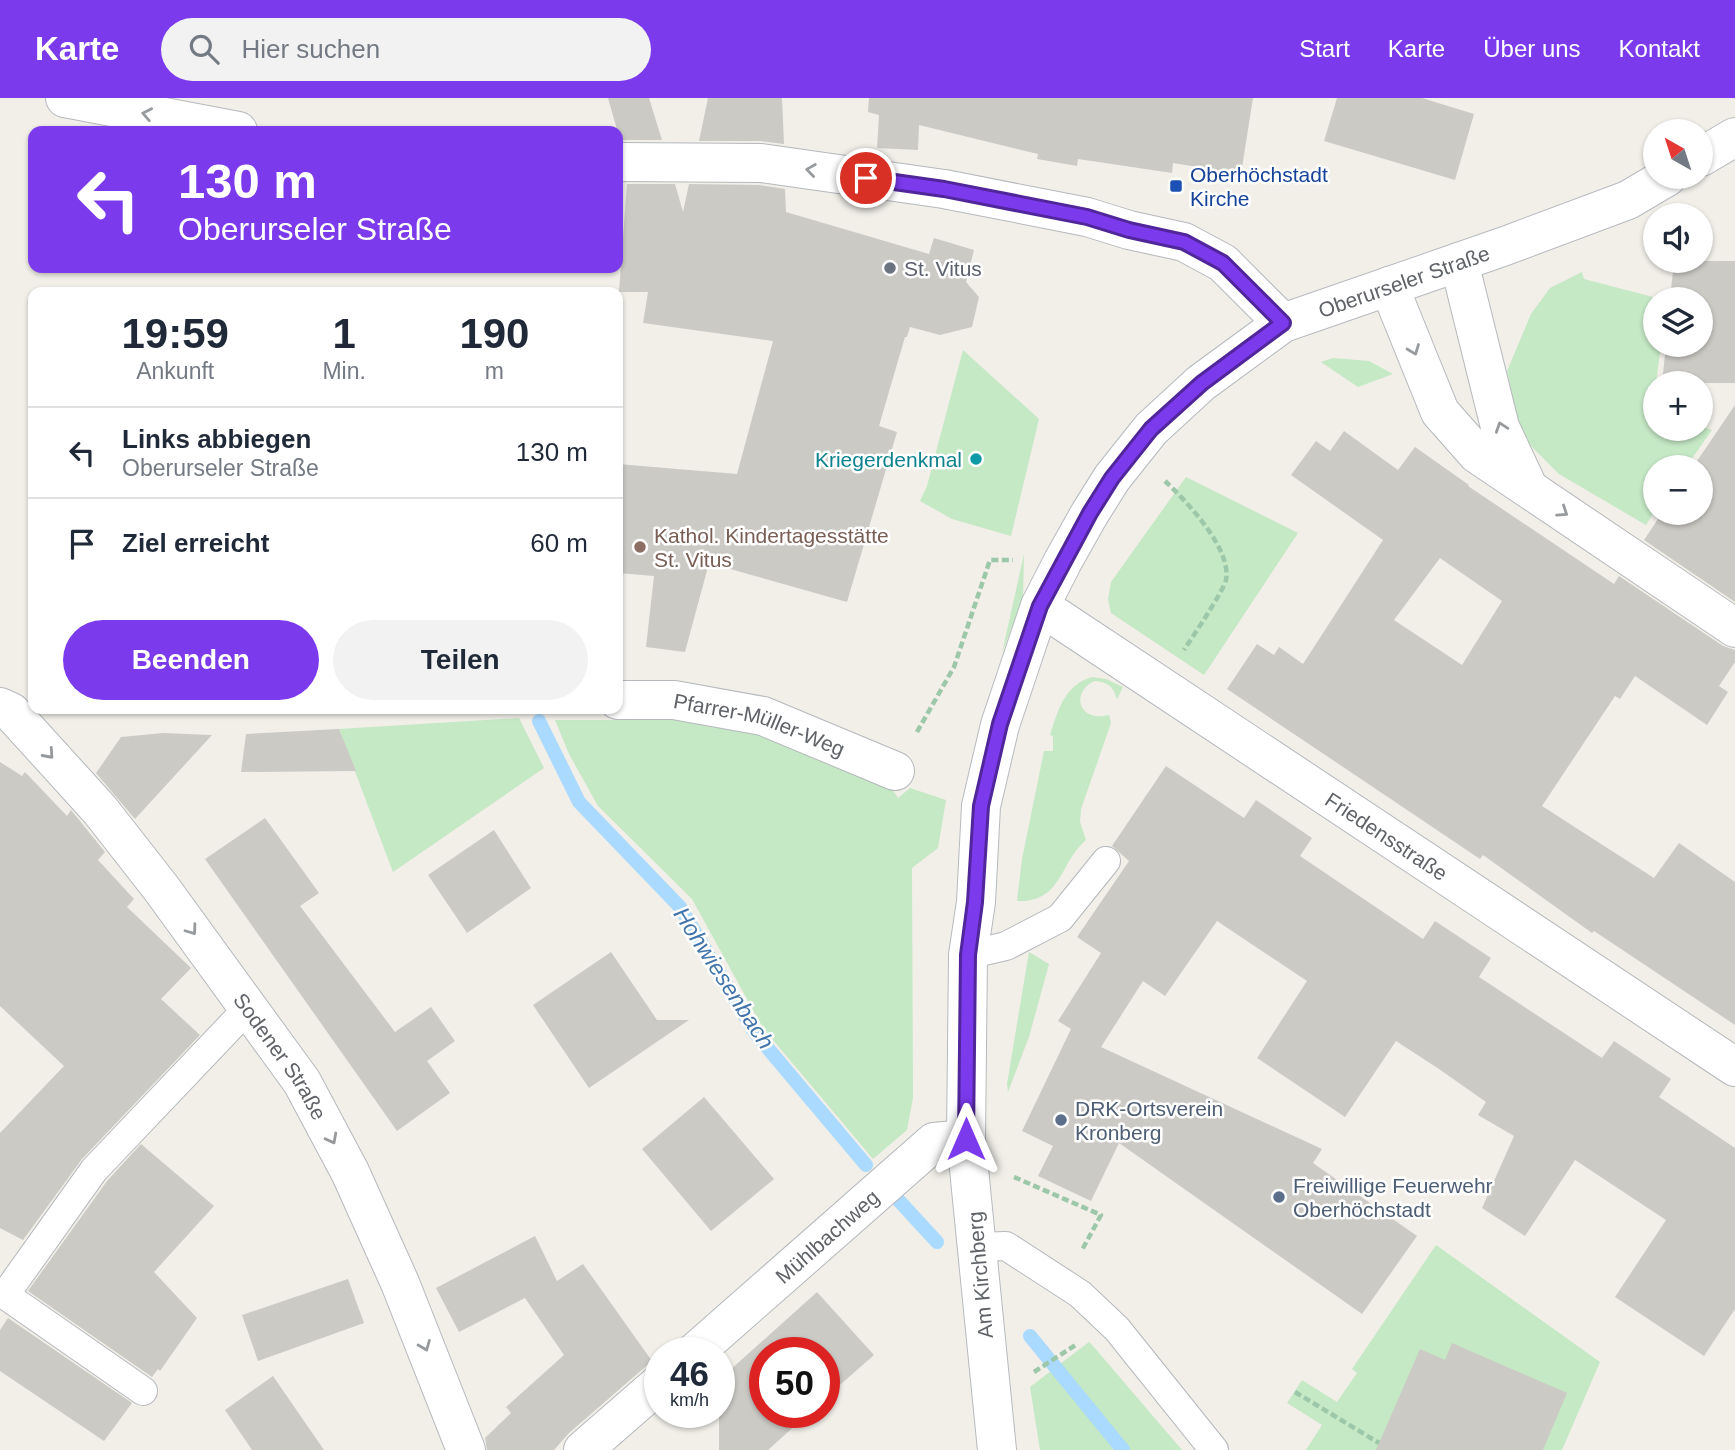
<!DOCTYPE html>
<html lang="de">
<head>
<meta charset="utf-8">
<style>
	body { margin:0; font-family:Helvetica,sans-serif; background:#f2f2f3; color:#1f2937; height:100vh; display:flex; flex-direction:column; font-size:26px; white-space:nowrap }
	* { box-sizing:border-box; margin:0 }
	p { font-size:23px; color:#747a83 }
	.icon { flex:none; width:38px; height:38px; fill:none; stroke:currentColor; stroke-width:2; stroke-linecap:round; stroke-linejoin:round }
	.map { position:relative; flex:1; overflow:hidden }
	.panel { position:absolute; left:28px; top:189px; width:595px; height:427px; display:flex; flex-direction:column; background:#fff; border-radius:14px; box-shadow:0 2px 5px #0004 }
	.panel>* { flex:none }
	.hud { position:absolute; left:28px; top:28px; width:595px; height:147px; border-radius:14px; box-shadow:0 2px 5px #0004; background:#7c3aed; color:#fff; overflow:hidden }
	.needle { width:46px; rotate:321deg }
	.tools { position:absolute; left:1643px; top:21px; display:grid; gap:14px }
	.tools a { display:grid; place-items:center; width:70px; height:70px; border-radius:50%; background:#fff; box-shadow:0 2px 5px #0004; font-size:35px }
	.speed { position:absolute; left:644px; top:1239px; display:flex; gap:14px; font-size:35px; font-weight:700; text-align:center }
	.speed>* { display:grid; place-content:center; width:91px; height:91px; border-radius:50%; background:#fff; box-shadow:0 2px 5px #0004; line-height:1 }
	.speed small { font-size:18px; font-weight:400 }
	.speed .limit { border:10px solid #d22; background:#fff; color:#111 }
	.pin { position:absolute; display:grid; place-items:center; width:60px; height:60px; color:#fff; margin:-30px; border:4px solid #fff; border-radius:50%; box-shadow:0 2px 7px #0007 }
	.me { position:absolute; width:77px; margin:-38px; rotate:0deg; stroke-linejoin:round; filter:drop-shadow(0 0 5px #0008) }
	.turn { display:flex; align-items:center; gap:24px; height:147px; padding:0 35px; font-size:32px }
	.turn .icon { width:91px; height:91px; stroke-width:2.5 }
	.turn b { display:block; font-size:49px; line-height:60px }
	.eta { display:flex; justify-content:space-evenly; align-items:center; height:119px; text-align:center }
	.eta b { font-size:42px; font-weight:800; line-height:49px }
	.action { display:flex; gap:14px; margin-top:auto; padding:14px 35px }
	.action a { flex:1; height:80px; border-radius:42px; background:#7c3aed; color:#fff; font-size:28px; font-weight:800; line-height:80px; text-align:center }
	.action a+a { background:#f2f2f3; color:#1f2937 }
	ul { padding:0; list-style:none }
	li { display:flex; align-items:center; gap:21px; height:91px; padding:0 35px; border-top:2px solid #e0e1e3 }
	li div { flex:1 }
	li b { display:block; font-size:26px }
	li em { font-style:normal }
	header { display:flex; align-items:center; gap:42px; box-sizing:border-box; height:98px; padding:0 35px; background:#7c3aed; color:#fff }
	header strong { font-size:33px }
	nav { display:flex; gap:38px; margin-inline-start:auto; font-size:24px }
	.search { width:490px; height:63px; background:#f2f2f3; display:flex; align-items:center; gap:18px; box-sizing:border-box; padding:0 24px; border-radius:38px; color:#747a83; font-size:26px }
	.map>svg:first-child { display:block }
</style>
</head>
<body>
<header>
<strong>Karte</strong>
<div class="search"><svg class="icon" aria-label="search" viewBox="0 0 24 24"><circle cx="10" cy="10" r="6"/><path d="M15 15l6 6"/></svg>Hier suchen</div>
<nav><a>Start</a><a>Karte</a><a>Über uns</a><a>Kontakt</a></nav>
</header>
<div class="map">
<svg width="1735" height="1352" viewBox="0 0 1735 1352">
	<rect width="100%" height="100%" fill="#f1efe8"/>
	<g fill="#c5e8c5">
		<polygon points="1582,174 1584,181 1661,201 1656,201 1656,247 1661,247 1656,285 1656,331 1701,331 1701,328 1712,332 1686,369 1656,369 1655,413 1646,427 1559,376 1521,338 1507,273 1531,216 1550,190"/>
		<polygon points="963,252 1039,321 1011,438 952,421 920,403 927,388"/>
		<polygon points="1333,260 1369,263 1393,276 1358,289 1321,264"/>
		<polygon points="1186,379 1298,435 1204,577 1111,515 1108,501 1111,484"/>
		<polygon points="1024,456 1023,500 1002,555"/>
		<path d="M1092,579l14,2 17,8 -6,12c-4,-13 -9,-17 -23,-18 -24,12 -15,42 15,34l2,8 -30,86 -1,13 6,18c-27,23 -24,63 -69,61l5,-42 22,-108h9v-15l-3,-1c8,-24 14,-50 42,-58z"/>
		<polygon points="519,620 544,670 393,774 339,631"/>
		<polygon points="555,622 718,622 888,684 898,700 910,690 946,702 938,750 912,770 913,1000 907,1032 873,1061 763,930 692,801 598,708 569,656"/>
		<polygon points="1029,854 1049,866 1029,939 1008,994 1007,986"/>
		<polygon points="1436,1147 1600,1264 1562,1352 1306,1352 1322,1327 1287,1305 1302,1282 1337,1304 1357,1275 1352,1271"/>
		<polygon points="1089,1244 1093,1248 1182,1352 1040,1352 1030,1289"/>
	</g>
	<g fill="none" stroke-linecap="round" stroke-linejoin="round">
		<g stroke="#aadaff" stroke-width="14">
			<polyline points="539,623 579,704 680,809 755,935 866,1067"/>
			<polyline points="891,1094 937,1144"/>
			<polyline points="1030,1238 1123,1352"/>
		</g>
	</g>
	<g fill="#cccac5" fill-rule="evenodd">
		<polygon points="608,0 649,0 662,42 620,42"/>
		<polygon points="708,0 782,0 784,46 761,43 699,43"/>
		<polygon points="869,0 1253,0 1241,76 1173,65 1172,75 1078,61 1077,68 1037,61 1038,56 919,27 918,52 877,50 879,17 868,14"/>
		<polygon points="1337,0 1422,0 1474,16 1455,82 1324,43"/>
		<polygon points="627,86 675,86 683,114 689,86 759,87 785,91 786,114 929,156 934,140 974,152 966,184 979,199 972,229 940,237 910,229 907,239 905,239 879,328 897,334 847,504 709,465 685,554 646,549 654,478 618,475 618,366 737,376 773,243 643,225 648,194 619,194"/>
		<polygon points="1674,163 1735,163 1735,285 1662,285 1666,247 1701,247 1701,201 1670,201"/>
		<polygon points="1735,307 1735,504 1644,442 1662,415 1701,415 1701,369 1693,369"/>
		<path d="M1344,333l54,39 17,-23 54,38 -1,1 146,98 5,-8 104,70 12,4v12l-16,24 9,6 -21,33 -72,-49 -15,23 -5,-3 -73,110 112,72 25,-35 56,39v143l-141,-94 -2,2 -109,-78 -3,4 -253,-170 30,-45 17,11 5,-8 24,17 80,-124 -92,-65 25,-34 14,10zM1440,460l62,43 -40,64 -68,-45z"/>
		<polygon points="339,631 356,673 241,674 246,636"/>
		<polygon points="163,635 212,637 135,721 96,675 121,639"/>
		<polygon points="0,664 22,678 25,674 67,718 71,712 105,754 98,762 134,801 127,809 191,870 161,901 200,937 82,1061 23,1142 0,1130 0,1035 64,968 0,908"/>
		<polygon points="1166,668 1244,720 1256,702 1312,740 1300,758 1423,841 1435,823 1491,860 1479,879 1602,960 1614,943 1671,981 1659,999 1735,1050 1735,1211 1704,1258 1615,1199 1666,1122 1575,1062 1525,1138 1482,1110 1514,1038 1478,1017 1486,1004 1439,971 1396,943 1345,1019 1257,960 1307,883 1217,823 1165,898 1143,883 1101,949 1322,1051 1313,1065 1417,1138 1362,1216 1119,1045 1091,1103 1038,1078 1053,1048 1022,1033 1071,931 1058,923 1101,855 1077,839 1129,763 1112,748"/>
		<polygon points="265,720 319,795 300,808 395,934 431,909 455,943 427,963 450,995 397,1033 205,761"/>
		<polygon points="494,732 531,790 467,835 428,777"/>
		<polygon points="611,854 657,922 689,922 589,990 533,907"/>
		<polygon points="704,999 774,1081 711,1133 642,1051"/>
		<polygon points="141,1046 214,1108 154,1174 197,1220 160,1273 158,1271 152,1279 28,1193 107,1083"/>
		<polygon points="535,1138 557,1183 583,1166 652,1263 569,1335 554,1352 487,1352 485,1340 511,1315 506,1309 564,1257 525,1200 459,1234 436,1190"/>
		<polygon points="348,1181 364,1225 258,1263 242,1217"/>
		<polygon points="817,1194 874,1257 824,1301 824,1255 765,1255 765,1314 810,1314 768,1352 719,1352 719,1282"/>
		<polygon points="8,1220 132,1305 104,1343 0,1273 0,1232"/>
		<polygon points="1452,1245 1567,1295 1543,1352 1376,1352 1420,1251 1445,1262"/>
		<polygon points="273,1278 324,1352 252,1352 225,1312"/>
	</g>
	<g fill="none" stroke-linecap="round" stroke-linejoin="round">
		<g stroke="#b5b8bc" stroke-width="30">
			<g id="service">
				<polyline points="968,857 1006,848 1060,820 1106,763"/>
				<polyline points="977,1149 1006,1148 1080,1196 1117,1231 1214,1352"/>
				<polyline points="143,1293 5,1197 94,1072 249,909"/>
			</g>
		</g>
		<g stroke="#b5b8bc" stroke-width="40">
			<g id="minor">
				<polyline points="65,0 238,33"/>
				<path id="s1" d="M1040,508l695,461"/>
				<path id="s2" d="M618,602h56l89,16 132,55"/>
				<path id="s3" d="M0,609l11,5 89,98 61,78 141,194 48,90 50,111 66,167"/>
				<path id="s4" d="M694,1255l240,-211 32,-3"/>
				<polyline points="583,1352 660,1285"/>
			</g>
		</g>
		<g stroke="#b5b8bc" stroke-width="40">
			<g id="tertiary">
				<polyline points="618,64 761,65 944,91 1087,119 1129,132 1184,144 1223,165 1283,225"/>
				<polyline points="1459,164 1500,329 1528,389"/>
				<polyline points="1389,188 1440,314 1477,356 1735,530"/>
			</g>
		</g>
		<g stroke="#b6babf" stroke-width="40">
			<g id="secondary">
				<polyline points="1701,59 1735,39"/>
				<path id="s5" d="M997,1352l-31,-311 2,-184 8,-53 5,-96 19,-81 40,-119 23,-45 27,-48 22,-35 39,-49 50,-46 82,-60 222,-77 123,-46 39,-23"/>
			</g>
		</g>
		<g stroke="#9cc7a9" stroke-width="4.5" stroke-dasharray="7 3.5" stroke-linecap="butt">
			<path d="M1165,383c20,19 67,67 61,99 -3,12 -33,56 -42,70"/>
			<polyline points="917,634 954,569 990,462 1013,462"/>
			<polyline points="1014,1079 1101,1117 1082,1152"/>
			<polyline points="1034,1274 1077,1246"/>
			<polyline points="1295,1294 1379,1345"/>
		</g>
		<use href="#service" stroke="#fff" stroke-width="28"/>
		<use href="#minor" stroke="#fff" stroke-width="38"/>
		<use href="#tertiary" stroke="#fff" stroke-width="38"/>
		<use href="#secondary" stroke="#fff" stroke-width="38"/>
	</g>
	<defs><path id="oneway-chevron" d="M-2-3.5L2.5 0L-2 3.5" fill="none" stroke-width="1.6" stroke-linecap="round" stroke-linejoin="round" transform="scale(1.75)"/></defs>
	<g stroke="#979a9d">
		<use href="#oneway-chevron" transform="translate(147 16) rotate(-169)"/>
		<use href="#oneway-chevron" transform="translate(811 72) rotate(-172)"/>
		<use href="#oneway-chevron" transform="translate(1414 252) rotate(69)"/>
		<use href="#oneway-chevron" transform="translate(1501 329) rotate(-109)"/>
		<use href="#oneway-chevron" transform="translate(1563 414) rotate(34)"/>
		<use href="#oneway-chevron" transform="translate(49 656) rotate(48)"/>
		<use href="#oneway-chevron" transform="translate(192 832) rotate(54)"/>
		<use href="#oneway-chevron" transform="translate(332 1041) rotate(62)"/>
		<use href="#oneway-chevron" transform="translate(425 1248) rotate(68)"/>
	</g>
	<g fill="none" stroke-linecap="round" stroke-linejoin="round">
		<g stroke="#51269a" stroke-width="18">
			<polyline id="route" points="866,80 944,91 1087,119 1129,132 1184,144 1223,165 1283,225 1202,285 1151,331 1112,380 1090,415 1040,508 1000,626 981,708 975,804 968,857 966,1041"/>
		</g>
		<use href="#route" stroke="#7c3aed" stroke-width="12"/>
	</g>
	<rect fill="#1a4fb4" stroke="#fff" stroke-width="2.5" x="1169" y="81" width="14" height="14" rx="3.5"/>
	<circle fill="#6b7280" stroke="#fff" stroke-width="2.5" cx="890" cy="170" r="7"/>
	<circle fill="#0f9aa8" stroke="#fff" stroke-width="2.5" cx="976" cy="361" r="7"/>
	<circle fill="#8d6e63" stroke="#fff" stroke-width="2.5" cx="640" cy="449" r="7"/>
	<g fill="#5c6f8a" stroke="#fff" stroke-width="2.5">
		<circle cx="1061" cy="1022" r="7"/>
		<circle cx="1279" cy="1099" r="7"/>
	</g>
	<g text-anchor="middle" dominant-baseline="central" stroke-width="5" stroke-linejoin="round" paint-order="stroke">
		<g font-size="21" fill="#164399" stroke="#fff" text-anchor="start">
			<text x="1190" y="76">Oberhöchstadt<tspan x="1190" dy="24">Kirche</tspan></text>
		</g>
		<g font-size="21" fill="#5b616d" stroke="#fff" text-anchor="start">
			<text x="904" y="170">St. Vitus</text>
		</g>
		<g font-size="21" fill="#5f6368" stroke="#fff">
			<text stroke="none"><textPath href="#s5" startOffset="1362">Oberurseler Straße</textPath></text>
			<text stroke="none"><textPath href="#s2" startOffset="145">Pfarrer-Müller-Weg</textPath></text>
			<text stroke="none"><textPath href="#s1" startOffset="416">Friedensstraße</textPath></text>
			<text stroke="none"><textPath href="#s3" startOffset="450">Sodener Straße</textPath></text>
			<text stroke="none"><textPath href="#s4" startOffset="177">Mühlbachweg</textPath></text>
			<text transform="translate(980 1177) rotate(-95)">Am Kirchberg</text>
		</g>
		<g font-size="21" fill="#0d838f" stroke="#fff" text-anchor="end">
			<text x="962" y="361">Kriegerdenkmal</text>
		</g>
		<g font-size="21" fill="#785e54" stroke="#fff" text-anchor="start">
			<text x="654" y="437">Kathol. Kindertagesstätte<tspan x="654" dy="24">St. Vitus</tspan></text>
		</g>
		<g font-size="21" fill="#4e5e75" stroke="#fff" text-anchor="start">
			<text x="1075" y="1010">DRK-Ortsverein<tspan x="1075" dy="24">Kronberg</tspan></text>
			<text x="1293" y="1087">Freiwillige Feuerwehr<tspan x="1293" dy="24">Oberhöchstadt</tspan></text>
		</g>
		<g font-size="23" font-style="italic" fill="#4174aa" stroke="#fff">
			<text transform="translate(724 880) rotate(57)">Hohwiesenbach</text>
		</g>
	</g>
</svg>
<div class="tools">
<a><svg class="needle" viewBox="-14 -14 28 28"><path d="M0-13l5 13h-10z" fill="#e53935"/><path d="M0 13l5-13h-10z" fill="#747a83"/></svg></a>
<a><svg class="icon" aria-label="sound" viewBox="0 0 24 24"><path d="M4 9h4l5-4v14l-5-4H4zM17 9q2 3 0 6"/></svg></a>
<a><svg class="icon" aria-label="layers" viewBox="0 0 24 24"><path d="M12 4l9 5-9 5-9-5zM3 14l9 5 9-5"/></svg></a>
<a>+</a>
<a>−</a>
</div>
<div class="speed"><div>46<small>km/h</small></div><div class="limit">50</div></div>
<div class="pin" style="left:866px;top:80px;background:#d93025"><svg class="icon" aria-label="arrive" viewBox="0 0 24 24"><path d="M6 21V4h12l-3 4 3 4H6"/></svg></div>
<svg class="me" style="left:966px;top:1041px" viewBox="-20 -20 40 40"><path d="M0-17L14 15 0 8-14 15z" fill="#7c3aed" stroke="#fff" stroke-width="4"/></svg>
<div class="hud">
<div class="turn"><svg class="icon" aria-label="left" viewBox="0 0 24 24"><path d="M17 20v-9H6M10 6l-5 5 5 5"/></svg><div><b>130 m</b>Oberurseler Straße</div></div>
</div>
<section class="panel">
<div class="eta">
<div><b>19:59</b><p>Ankunft</p></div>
<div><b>1</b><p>Min.</p></div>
<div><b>190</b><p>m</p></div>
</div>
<ul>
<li><svg class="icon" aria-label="left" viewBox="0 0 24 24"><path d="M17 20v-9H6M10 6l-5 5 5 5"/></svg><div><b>Links abbiegen</b><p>Oberurseler Straße</p></div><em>130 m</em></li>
<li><svg class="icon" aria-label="arrive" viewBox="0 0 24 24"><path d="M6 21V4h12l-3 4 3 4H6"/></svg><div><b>Ziel erreicht</b></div><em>60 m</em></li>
</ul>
<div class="action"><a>Beenden</a><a>Teilen</a></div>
</section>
</div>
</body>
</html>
